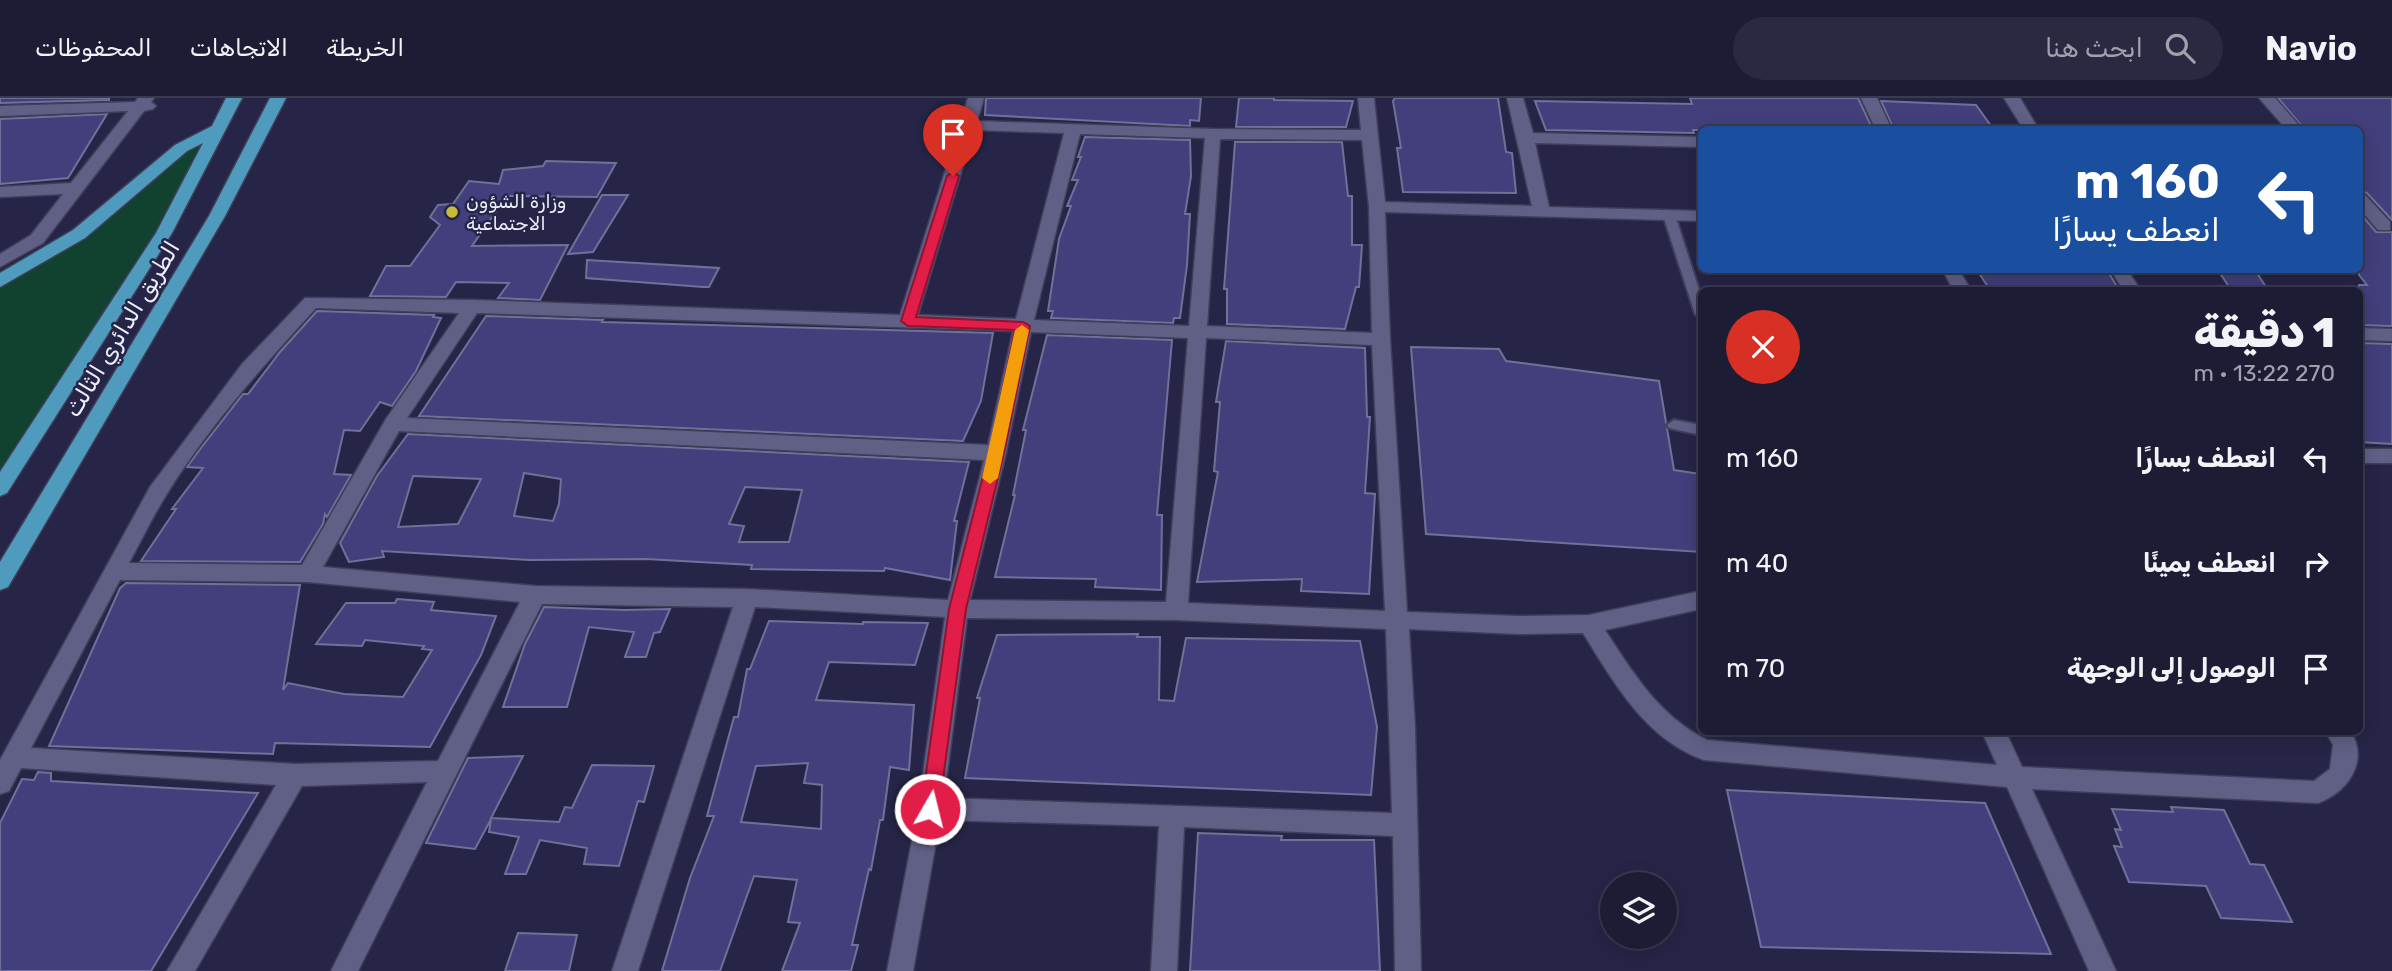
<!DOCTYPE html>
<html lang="ar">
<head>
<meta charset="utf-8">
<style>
	body { margin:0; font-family:Rubik,"Noto Sans Arabic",sans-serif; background:#292941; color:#f1f3f6; direction:rtl; height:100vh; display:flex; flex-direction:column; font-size:26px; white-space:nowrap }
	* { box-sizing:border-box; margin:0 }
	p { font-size:23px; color:#a0a1ad }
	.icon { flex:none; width:38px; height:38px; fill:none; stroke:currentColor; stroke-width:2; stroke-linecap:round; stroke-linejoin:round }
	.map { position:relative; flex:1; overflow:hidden; direction:ltr }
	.sheet { position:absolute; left:1698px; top:189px; width:665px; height:448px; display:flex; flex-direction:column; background:#1c1c35; border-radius:10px; box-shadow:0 4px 18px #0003,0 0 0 2px #3a3a50; direction:rtl }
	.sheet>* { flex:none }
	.banner { position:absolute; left:1698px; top:28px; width:665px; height:147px; border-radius:10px; box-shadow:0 4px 18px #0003,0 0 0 2px #3a3a50; direction:rtl; background:#1a4fa0; color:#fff; overflow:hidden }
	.tools { position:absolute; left:1600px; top:774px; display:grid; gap:14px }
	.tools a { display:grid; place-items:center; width:77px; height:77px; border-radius:50%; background:#1c1c35; box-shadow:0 4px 18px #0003,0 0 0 2px #3a3a50; font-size:35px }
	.pin { position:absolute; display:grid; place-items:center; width:60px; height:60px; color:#fff; margin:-72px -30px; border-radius:50% 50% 50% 0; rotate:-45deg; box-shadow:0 0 7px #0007 }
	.pin .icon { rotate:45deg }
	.me { position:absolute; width:77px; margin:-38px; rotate:8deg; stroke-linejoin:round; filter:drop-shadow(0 0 5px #0008) }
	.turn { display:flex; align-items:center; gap:24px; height:147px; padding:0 28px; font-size:32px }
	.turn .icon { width:91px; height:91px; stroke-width:2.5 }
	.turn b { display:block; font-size:49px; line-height:60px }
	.round { display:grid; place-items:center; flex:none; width:74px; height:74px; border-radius:37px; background:#292941 }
	.headline { display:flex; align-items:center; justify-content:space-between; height:119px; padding:0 28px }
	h1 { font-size:42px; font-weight:800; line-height:52px }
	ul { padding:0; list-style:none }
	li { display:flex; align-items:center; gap:21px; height:105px; padding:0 28px }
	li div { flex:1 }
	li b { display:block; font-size:26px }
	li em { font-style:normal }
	header { display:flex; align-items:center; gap:42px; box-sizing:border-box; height:98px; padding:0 35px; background:#1c1c35; border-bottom:2px solid #3a3a50 }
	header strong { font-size:33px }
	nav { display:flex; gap:38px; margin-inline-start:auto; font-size:24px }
	.search { width:490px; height:63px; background:#292941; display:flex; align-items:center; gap:18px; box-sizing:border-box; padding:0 24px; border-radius:38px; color:#a0a1ad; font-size:26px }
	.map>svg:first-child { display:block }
</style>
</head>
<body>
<header>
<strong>Navio</strong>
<div class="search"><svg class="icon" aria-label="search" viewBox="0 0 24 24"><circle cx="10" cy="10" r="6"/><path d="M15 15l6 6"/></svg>ابحث هنا</div>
<nav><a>الخريطة</a><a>الاتجاهات</a><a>المحفوظات</a></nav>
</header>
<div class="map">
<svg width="2392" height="873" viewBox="0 0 2392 873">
	<rect width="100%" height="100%" fill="#262547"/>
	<polygon fill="#11422f" points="213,35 164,121 0,380 0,186 184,51"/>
	<g fill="#423f7c" stroke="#707198" stroke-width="2" fill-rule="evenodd">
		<polygon points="0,0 109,0 109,2 0,5"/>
		<polygon points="986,0 1201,0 1199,23 1190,22 1190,28 985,17"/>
		<polygon points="1239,0 1274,0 1274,2 1353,3 1346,29 1236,29"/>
		<polygon points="1395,0 1498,0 1506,54 1512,55 1516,95 1403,94 1397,50 1401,50 1393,3"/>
		<polygon points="1690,0 1858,0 1873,32 1693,32 1694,35 1546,32 1535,3 1692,6"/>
		<polygon points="2278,0 2392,0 2392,122 2367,95 2359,93 2359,32 2305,32"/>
		<polygon points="1881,3 1976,7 1994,32 1894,32"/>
		<polygon points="107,16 68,80 0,86 0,21"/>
		<polygon points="1085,39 1190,42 1191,78 1185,116 1190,116 1187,167 1180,220 1174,220 1173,225 1051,220 1053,213 1048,213 1059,141 1071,108 1067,108 1078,82 1072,82 1081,59 1078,59"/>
		<polygon points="1235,44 1342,44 1348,98 1352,98 1352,147 1362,147 1359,189 1356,189 1345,231 1227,226 1227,191 1224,191"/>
		<polygon points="546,63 616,65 597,99 507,98 472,148 568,147 540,202 498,200 509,185 456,184 446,199 370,198 386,168 410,168 440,127 430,119 438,107 453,106 469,83 499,86 503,72 543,68"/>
		<polygon points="602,97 628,97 593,154 568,156"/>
		<polygon points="2359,114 2376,134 2392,134 2392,228 2359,227 2359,187 2367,187 2359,177"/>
		<polygon points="587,162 719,170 709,189 703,189 586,180"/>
		<polygon points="1977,172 2107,172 2119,192 1990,192"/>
		<polygon points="2218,172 2255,172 2268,192 2231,192"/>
		<polygon points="317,213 434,217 433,219 441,220 416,273 392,308 380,304 360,333 344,332 334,376 351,377 327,419 325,416 323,426 300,464 141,463 176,411 172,411 203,370 187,369 201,350 243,296 248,296 280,254"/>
		<polygon points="486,218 603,222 602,224 993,235 981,303 963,343 419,318"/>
		<polygon points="1047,237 1172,242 1157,417 1162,417 1161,492 1095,489 1096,481 995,479 1015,397 1013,397 1026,332 1023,332"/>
		<polygon points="1226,243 1365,250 1367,319 1370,319 1365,395 1375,396 1369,496 1301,493 1302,481 1197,484 1218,374 1214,373 1220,304 1216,304"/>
		<polygon points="2359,245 2392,246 2392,346 2359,344"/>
		<polygon points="1411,249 1499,251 1506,263 1659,283 1674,372 1701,376 1701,454 1426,436"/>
		<path d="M408,336l561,28 -15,59h3l-7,59 -65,-12 -1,3 -133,-2 1,-4 -106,-6 -116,1 -148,-9 2,6 -35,5 -9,-19 37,-67zM524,375l37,6 -2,25 -6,17 -39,-5zM413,378l68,3 -23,45 -60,3zM745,389l57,3 -13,52h-50l5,-16 -15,-2z"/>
		<polygon points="126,485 300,487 283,592 288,585 344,596 403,599 432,552 422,551 424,548 365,542 362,548 316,546 346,505 395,505 397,501 434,504 431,512 496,518 481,557 430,649 275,645 273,656 49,648 120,490"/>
		<polygon points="544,509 624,512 670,511 660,534 654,535 646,559 625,559 634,534 589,529 567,609 503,609 525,546"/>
		<path d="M769,523l94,3v-2l65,1 -13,42 -86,-3 -13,38 98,5 -5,65 -19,-3 -7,53h-3l-9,50 -2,-1 -17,76h6l-7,26h-69l18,-48 -12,-1 9,-42 -43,-4 -34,95h-58l28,-93 24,-62h-7l27,-99h4l9,-48h3zM808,665l-4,20 18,2 -1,44 -80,-7 15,-56z"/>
		<polygon points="1138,536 1137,539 1160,539 1159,602 1174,603 1186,540 1360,543 1377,629 1371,697 965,680 980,600 977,600 997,537"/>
		<polygon points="523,658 491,720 559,724 565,709 572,710 592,667 654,668 644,704 638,703 619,768 584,766 587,750 540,742 526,776 505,776 519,739 489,734 491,721 475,751 426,745 468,660"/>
		<polygon points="38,674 51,675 51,683 258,695 151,873 0,873 0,725 22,681 34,682"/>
		<polygon points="1727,692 1985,705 2051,856 1761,849"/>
		<polygon points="2171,709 2224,712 2250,766 2264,767 2292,824 2221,820 2206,788 2129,784 2114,748 2122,749 2115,731 2121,732 2112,711 2173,714"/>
		<polygon points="1198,735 1282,738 1281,742 1374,742 1380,873 1190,873"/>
		<polygon points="518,835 577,837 569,873 505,873"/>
	</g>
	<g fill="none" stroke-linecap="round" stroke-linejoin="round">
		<g stroke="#413e5a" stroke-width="4">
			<g id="service">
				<polygon points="1669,114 1675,117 1701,198 1701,220 1695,216 1663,117"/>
				<polygon points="1674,322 1701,327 1701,337 1669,330 1667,327"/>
			</g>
		</g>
		<g stroke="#413e5a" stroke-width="3">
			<g id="minor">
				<polygon points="138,0 154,0 151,4 156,8 153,11 144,13 43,145 0,169 0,156 31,137 63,96 0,99 0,89 71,85 128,13 0,18 0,8 135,4"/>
				<path d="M968,0h16l-7,23 236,8 148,1 -3,-32h16l11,104 147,4 -25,-108h16l10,35 168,4v10l-166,-4 14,64 152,4v10l-316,-9 5,127 17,273 111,4 71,-1 112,-24v18l-96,21c28,43 54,86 102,110l290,25 -15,-33h24l16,35 292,14 16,-12 3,-24 -7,-13h25c18,29 -3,60 -33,71l-286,-14 84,182h-27l-82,-184 -303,-27c-59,-21 -89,-76 -121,-127l-65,1 -109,-5 6,99 6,243h-26l-2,-135 -209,-9 -7,144h-26l8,-145 -219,-6 -27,151h-26l31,-162 27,-192 -190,-10 -117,364h-26l121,-364 -191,-3 -184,367h-27l96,-189 -125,4 -107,185h-28l109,-186 -255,-17 -12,23 -9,3v-34l150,-273 92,-123 63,-66 168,2 427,15zM974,32l90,3 -48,186 -98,-4zM1080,36l125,4 -16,188 -155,-6zM1220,41l142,1 7,67 3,126 -165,-7zM316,210l143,5 -73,106 -84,146 -173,-2c12,-22 23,-45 36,-66 42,-69 97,-130 151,-189zM477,215l536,18 -25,114 -581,-27zM1031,234l157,6 -22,264 -196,-2 36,-147zM1206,240l166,7 13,266 -197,-8zM399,333l585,29 -36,140 -201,-11 -212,-3 -212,-19zM120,482l188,2 212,20 -82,159 -143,3 -264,-16zM967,520l209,2 210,9 6,184 -448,-15z"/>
				<polygon points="1861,0 1877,0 1892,32 1876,32"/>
				<polygon points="2004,0 2020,0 2039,32 2024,32"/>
				<polygon points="2259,0 2275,0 2303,32 2287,32"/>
				<polygon points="2359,95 2365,97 2390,124 2390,132 2378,132 2359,110"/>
				<polygon points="1943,172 1959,172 1971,192 1953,192"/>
				<polygon points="2111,172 2127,172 2141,192 2123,192"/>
				<polygon points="2359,230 2392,231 2392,243 2359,242"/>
				<rect x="2359" y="351" width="33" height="14"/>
			</g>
		</g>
		<g stroke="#413e5a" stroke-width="3">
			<g id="trunk">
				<polygon points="226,0 242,0 172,135 7,395 0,398 0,374 156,135 203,45 187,53 85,140 0,189 0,175 73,132 175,47 212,28"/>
				<polygon points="270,0 286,0 225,118 8,489 0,492 0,464 209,118"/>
			</g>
		</g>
		<use href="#service" fill="#606087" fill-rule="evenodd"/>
		<use href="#minor" fill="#606087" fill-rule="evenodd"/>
		<use href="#trunk" fill="#4e9bbe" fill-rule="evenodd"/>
	</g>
	<polygon fill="#e11d48" stroke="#92132f" stroke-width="2" points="953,74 959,78 916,219 1023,224 1030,228 1004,355 966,511 939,711 937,717 930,719 923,717 921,711 949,511 989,355 1015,232 908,228 901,223 947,78"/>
	<polygon fill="#f59e0b" points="1022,227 1029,232 998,380 990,386 982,380 1015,232"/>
	<circle fill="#c8bb3b" stroke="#262547" stroke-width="2.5" cx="452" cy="114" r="7"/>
	<g text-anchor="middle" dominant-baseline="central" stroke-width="5" stroke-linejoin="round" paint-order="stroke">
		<g font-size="19" fill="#edeefc" stroke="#262547" text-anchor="start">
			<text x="466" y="103">وزارة الشؤون<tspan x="466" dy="22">الاجتماعية</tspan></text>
		</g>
		<g font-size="23" fill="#edeefc" stroke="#262547">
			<text transform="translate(122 231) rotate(-59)">الطريق الدائري الثالث</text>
		</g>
	</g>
</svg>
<div class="tools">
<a><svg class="icon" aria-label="layers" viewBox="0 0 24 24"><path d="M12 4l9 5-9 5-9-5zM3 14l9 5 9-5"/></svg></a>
</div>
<div class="pin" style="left:953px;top:78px;background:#d93025"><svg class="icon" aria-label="arrive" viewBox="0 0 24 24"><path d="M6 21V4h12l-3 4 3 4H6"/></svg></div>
<svg class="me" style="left:930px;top:711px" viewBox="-20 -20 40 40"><circle r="17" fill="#e11d48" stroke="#fff" stroke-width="3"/><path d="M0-11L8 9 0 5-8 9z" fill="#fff"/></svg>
<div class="banner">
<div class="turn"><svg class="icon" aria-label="left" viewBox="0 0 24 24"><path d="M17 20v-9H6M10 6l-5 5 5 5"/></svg><div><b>160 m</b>انعطف يسارًا</div></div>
</div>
<section class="sheet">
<div class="headline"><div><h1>1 دقيقة</h1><p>270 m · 13:22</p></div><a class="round" style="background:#d93025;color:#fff"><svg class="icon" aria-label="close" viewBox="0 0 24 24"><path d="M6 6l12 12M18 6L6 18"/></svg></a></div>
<ul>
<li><svg class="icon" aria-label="left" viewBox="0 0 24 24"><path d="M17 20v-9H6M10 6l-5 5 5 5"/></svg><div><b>انعطف يسارًا</b></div><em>160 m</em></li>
<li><svg class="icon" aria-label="right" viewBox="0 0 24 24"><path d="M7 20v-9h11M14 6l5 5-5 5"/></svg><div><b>انعطف يمينًا</b></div><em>40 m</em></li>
<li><svg class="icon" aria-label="arrive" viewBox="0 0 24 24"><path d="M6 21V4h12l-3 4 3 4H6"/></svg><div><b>الوصول إلى الوجهة</b></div><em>70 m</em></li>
</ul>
</section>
</div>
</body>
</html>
